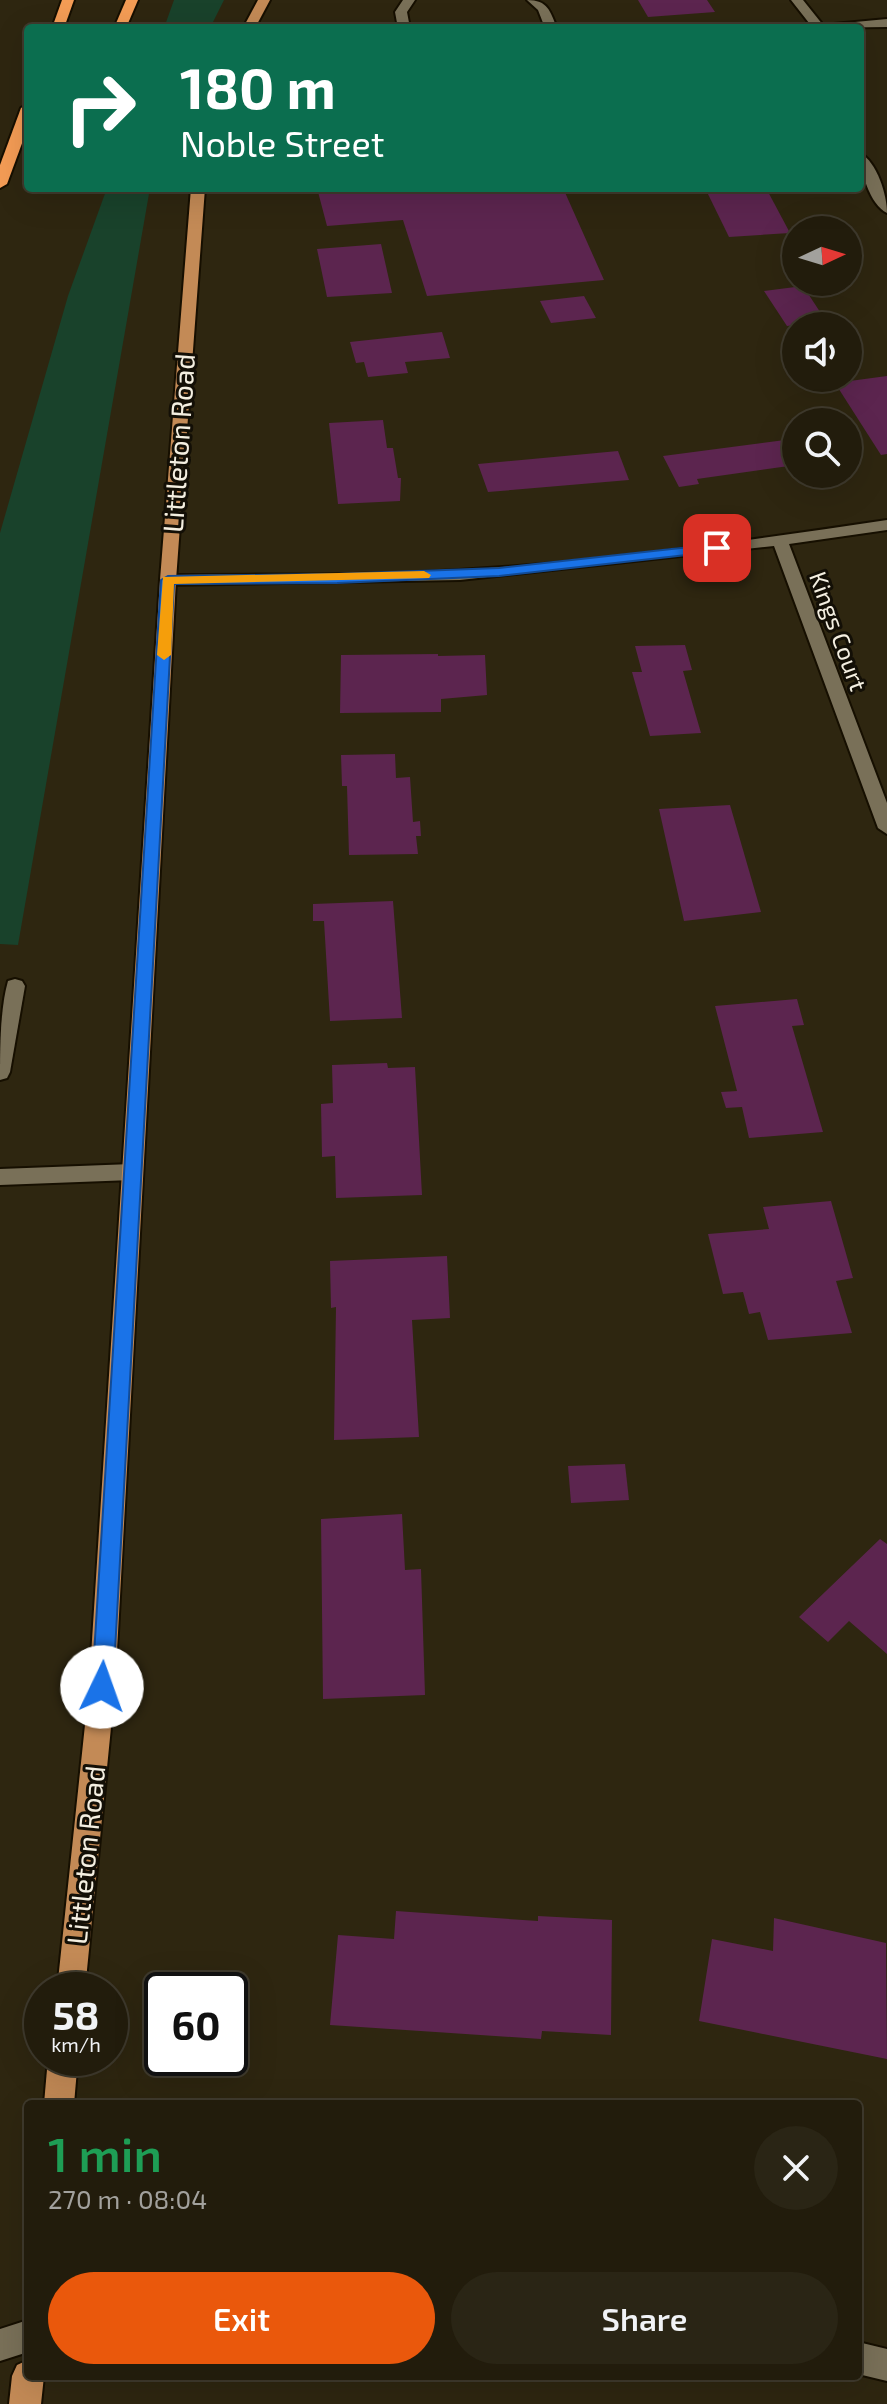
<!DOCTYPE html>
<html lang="en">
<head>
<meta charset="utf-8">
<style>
	body { margin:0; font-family:"Exo 2",sans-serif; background:#2a2515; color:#f1f3f6; height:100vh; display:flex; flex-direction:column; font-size:30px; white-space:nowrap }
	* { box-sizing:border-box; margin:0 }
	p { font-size:26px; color:#a2a19d }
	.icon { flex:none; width:44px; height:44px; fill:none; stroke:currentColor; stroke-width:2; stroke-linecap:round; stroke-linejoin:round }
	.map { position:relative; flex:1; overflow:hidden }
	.sheet { position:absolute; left:24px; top:2100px; width:838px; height:280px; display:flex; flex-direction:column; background:#221c0c; border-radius:8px; box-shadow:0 8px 32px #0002,0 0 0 2px #3f3a2d }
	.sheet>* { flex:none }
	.top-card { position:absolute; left:24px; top:24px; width:840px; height:168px; border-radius:8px; box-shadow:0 8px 32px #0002,0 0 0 2px #3f3a2d; background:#0b6e4f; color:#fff; overflow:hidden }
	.needle { width:52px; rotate:86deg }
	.fabs { position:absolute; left:782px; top:216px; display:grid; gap:16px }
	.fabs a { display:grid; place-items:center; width:80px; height:80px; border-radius:50%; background:#221c0c; box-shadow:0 8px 32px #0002,0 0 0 2px #3f3a2d; font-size:40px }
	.speed { position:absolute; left:24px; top:1972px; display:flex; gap:16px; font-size:40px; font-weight:700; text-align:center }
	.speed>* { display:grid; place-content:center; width:104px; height:104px; border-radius:50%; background:#221c0c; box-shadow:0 8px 32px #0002,0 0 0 2px #3f3a2d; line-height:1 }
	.speed small { font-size:20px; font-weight:400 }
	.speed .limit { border:4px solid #111; border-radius:12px; background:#fff; color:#111 }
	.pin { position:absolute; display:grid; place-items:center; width:68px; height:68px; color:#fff; margin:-34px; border-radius:16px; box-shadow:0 4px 12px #0006 }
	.me { position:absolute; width:88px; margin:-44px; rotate:3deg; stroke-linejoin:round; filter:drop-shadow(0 0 6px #0008) }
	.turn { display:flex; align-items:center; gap:28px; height:168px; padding:0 24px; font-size:36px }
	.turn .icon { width:104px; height:104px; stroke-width:2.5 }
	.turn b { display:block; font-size:56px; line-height:68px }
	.round { display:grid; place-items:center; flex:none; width:84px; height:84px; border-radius:42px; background:#2a2515 }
	.head { display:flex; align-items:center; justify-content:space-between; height:136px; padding:0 24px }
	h1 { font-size:48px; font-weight:600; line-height:60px; color:#1e9e55 }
	.cta { display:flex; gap:16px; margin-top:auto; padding:16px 24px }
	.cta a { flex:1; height:92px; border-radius:48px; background:#ea580c; color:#fff; font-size:32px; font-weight:600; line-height:92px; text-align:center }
	.cta a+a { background:#2a2515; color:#f1f3f6 }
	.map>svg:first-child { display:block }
</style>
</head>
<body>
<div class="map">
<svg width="887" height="2404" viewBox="0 0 887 2404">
	<rect width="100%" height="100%" fill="#2e2610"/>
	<g fill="#19422b">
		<polygon points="174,0 224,0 210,28 164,28"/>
		<polygon points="107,188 150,188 18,945 0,944 0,533 68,296"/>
	</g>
	<g fill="#5c254f">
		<polygon points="638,0 707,0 715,12 648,17"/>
		<polygon points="317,188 563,188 604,280 427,296 403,220 327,226"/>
		<polygon points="705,188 766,188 790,233 729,237"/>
		<polygon points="381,244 392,293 327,297 317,249"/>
		<polygon points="803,286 826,321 787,326 764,291"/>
		<polygon points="584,296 596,318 551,323 540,301"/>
		<polygon points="442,332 450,358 405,362 408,373 368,377 364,362 356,363 350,342"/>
		<polygon points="887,376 887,454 881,455 835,383"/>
		<polygon points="383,420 387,448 393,448 398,478 401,478 400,501 338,504 329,423"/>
		<polygon points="785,440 796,457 796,465 697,479 699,484 679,487 663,456"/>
		<polygon points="618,451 629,480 488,492 478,464"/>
		<polygon points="685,645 692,670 683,671 701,733 650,736 632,672 642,672 635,646"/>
		<polygon points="438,654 438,656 485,655 487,695 441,699 441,712 340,713 341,655"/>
		<polygon points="395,754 396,778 410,777 413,822 420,821 421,836 416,836 418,854 349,855 347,786 342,786 341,755"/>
		<polygon points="730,805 761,912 684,921 659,809"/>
		<polygon points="393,901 402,1018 330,1021 324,921 313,921 313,904"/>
		<polygon points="797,999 804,1025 792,1026 823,1132 749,1138 742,1107 726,1108 721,1092 737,1091 715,1006"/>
		<polygon points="387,1063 388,1068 415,1067 422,1195 336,1198 335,1156 322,1157 321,1104 333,1103 332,1065"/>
		<polygon points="831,1201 853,1278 836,1281 852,1333 768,1340 760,1312 749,1314 743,1292 723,1294 708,1234 769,1229 763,1207"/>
		<polygon points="447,1256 450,1318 412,1320 419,1437 334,1440 336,1307 331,1308 330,1261"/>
		<polygon points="625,1464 629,1500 571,1503 568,1466"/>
		<polygon points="402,1514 405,1570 421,1569 425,1695 323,1699 321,1519"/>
		<polygon points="880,1539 887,1544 887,1654 849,1621 828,1642 799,1617"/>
		<polygon points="396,1911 538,1921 538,1916 612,1920 611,2035 542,2031 541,2039 330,2025 338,1935 394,1939"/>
		<polygon points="774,1918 886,1943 887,2059 699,2021 712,1939 773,1951"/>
	</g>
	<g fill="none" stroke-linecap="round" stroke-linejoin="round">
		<g stroke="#160f00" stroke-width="4">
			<g id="service">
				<polygon points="403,0 415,0 407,12 410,28 398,28 395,12"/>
				<path d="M527,0c21,0 23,11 30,28h-12l-7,-18z"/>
				<path d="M15,979l7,2 3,5 -15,86 -3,6 -7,2c0,-31 0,-71 8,-99z"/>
				<polygon points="132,1164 140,1166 143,1172 140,1178 132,1180 0,1185 0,1169"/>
				<polygon points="28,2320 28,2352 0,2361 0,2329"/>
			</g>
		</g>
		<g stroke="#160f00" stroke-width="4">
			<g id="minor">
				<polygon points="791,0 803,0 823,25 887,19 887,27 813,28"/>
				<path d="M860,153c17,9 27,42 27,60 -17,-8 -27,-42 -27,-60z"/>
				<path d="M887,520v10l-98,14 98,259v31l-9,-6 -104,-282 -314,34 -292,5 -8,-5 8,-5c97,-1 194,1 291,-5 143,-8 286,-29 428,-50z"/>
				<polygon points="858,2342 887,2349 887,2381 858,2374"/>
			</g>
		</g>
		<g stroke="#160f00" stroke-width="4">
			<g id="primary">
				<polygon points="258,0 270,0 255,28 243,28"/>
				<polygon points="191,188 205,188 176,580 115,1687 85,1990 57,1990 89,1687 160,580"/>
				<polygon points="48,2058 78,2058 74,2104 44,2104"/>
				<polygon points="28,2360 28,2376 44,2376 41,2404 9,2404 12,2376 17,2365"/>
			</g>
		</g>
		<g stroke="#160f00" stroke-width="4">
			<g id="motorway">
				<polygon points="62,0 74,0 64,28 52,28"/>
				<polygon points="126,0 138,0 126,28 114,28"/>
				<polygon points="28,104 28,127 7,184 0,188 0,165 21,108"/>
			</g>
		</g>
		<use href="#service" fill="#797058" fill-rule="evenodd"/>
		<use href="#minor" fill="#797058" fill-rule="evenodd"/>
		<use href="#primary" fill="#c38a56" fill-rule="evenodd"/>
		<use href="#motorway" fill="#f49c55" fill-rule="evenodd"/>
	</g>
	<polygon fill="#1a73e8" stroke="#114b97" stroke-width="2" points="717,544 724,548 722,551 499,576 337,583 174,584 113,1687 110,1694 102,1697 95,1694 92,1687 161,580 168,576 337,574 499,568"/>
	<polygon fill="#f59e0b" points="424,571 431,575 429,578 174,584 171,655 164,660 157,655 163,577"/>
	<g text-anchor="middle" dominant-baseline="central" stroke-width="6" stroke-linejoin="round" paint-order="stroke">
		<g font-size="24" fill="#f4efe1" stroke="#130f06">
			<text transform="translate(839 631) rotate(70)">Kings Court</text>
		</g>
		<g font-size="28" fill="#f4efe1" stroke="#130f06">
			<text transform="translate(178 443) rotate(-86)">Littleton Road</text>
			<text transform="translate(85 1855) rotate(-84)">Littleton Road</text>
		</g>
	</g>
</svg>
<div class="fabs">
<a><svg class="needle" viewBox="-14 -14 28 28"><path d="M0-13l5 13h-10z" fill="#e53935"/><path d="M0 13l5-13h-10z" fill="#a2a19d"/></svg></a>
<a><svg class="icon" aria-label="sound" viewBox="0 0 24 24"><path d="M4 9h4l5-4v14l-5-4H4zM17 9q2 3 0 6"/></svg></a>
<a><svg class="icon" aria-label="search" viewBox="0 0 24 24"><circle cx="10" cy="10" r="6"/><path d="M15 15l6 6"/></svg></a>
</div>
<div class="speed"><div>58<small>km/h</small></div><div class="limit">60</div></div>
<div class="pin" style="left:717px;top:548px;background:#d93025"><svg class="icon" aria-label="arrive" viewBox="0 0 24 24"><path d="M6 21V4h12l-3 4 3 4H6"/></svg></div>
<svg class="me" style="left:102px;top:1687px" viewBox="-20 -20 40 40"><circle r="19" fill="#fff"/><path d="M0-13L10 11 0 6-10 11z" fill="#1a73e8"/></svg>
<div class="top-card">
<div class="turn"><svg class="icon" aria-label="right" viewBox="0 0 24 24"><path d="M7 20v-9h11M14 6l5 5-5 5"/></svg><div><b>180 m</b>Noble Street</div></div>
</div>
<section class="sheet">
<div class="head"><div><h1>1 min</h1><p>270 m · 08:04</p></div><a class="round"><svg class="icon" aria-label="close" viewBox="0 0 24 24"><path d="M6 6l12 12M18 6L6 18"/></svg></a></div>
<div class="cta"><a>Exit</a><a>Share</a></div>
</section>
</div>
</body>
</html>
